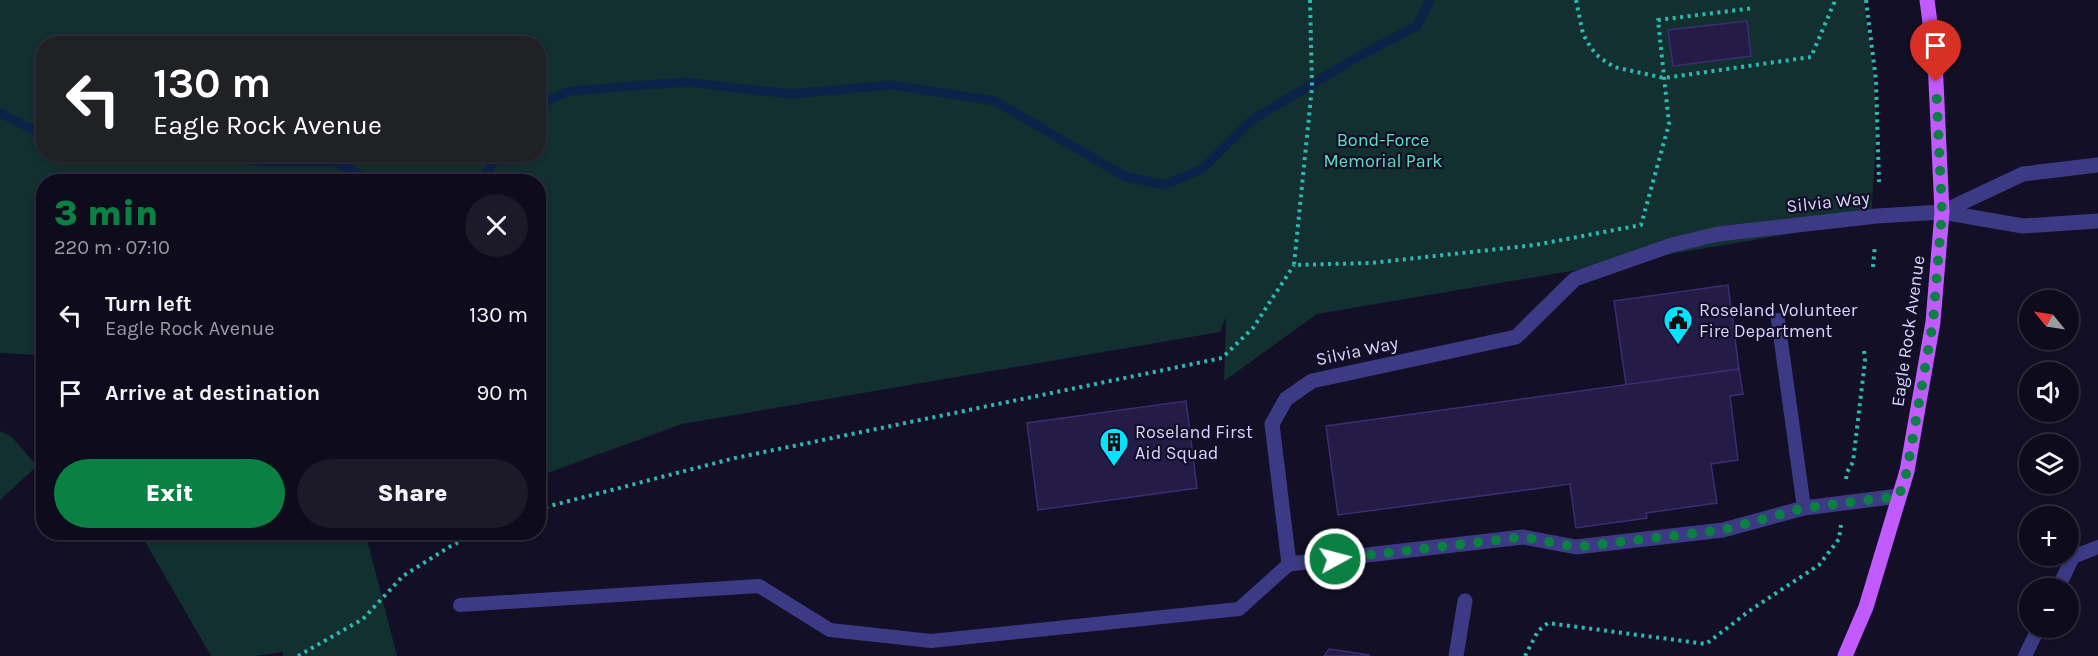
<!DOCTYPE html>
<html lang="en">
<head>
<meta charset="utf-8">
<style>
	body { margin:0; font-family:Karla,sans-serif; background:#1c1929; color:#f1f3f6; height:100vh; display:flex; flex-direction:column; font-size:22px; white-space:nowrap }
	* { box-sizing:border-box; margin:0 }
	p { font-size:20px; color:#9b9ba3 }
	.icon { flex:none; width:33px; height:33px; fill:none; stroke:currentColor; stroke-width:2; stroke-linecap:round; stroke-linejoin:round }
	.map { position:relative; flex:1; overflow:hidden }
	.side { position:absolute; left:36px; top:174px; width:510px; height:366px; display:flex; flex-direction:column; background:#0e0b1c; border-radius:24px; box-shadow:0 3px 9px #0003,0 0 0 2px #2e2b3b }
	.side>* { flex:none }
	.hud { position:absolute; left:36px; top:36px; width:510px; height:126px; border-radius:24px; box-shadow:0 3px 9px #0003,0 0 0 2px #2e2b3b; background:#202124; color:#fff; overflow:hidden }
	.needle { width:39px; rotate:300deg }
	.fabs { position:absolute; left:2019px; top:290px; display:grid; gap:12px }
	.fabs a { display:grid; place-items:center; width:60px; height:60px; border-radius:50%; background:#0e0b1c; box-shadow:0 3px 9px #0003,0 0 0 2px #2e2b3b; font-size:30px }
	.pin { position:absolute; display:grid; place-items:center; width:51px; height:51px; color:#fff; margin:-62px -26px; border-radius:50% 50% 50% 0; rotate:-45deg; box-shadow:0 0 6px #0007 }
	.pin .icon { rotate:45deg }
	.me { position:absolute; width:66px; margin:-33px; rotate:83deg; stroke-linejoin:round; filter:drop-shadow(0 0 4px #0008) }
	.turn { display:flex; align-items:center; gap:21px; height:126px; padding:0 18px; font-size:27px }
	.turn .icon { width:78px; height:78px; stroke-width:2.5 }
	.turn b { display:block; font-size:42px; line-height:51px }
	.round { display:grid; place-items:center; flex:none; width:63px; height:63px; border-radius:32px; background:#1c1929 }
	.headline { display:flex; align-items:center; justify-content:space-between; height:102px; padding:0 18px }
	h1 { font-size:36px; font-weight:800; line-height:45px; color:#0b8043 }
	.primary-button { display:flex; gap:12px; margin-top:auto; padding:12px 18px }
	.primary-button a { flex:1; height:69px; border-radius:36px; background:#0b8043; color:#fff; font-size:24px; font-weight:800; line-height:69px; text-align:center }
	.primary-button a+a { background:#1c1929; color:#f1f3f6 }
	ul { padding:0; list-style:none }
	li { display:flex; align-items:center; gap:18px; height:78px; padding:0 18px }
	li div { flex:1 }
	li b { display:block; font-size:22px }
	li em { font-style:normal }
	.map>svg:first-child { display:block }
</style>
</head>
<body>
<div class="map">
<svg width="2098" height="656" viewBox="0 0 2098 656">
	<rect width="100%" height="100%" fill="#130f26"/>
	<g fill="#12302f" fill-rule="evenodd">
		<path d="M0,0h1864l10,76 3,48 -6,96 -554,94 -93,67 2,-64 -6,15 -538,92 -143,52 -1,-294h-494l-1,182 -4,-9 -39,-2zM44,44h494v110h-494z"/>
		<polygon points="0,431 12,437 37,466 0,500"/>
		<polygon points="140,533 383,533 367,539 397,656 283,656 283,652 255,656 211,656"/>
	</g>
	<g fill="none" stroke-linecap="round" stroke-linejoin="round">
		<g stroke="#0c2248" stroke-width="9">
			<polyline points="538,105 569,91 686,82 790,94 892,85 995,101 1124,176 1164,185 1202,169 1252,120 1361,55 1417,26 1430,0"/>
			<polyline points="0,113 44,135"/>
			<polyline points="223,154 264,162 334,162 375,182"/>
			<polyline points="446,182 483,178 499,154"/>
		</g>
	</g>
	<g fill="#241b47" stroke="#3b2d73" stroke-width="1.5">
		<polygon points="1747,21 1751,56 1673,66 1668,30"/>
		<polygon points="1728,285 1739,369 1626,385 1614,301"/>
		<polygon points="1739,369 1743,394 1730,396 1738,460 1711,464 1717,503 1646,513 1647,518 1576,528 1570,484 1338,515 1326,426"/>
		<polygon points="1186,401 1197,488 1038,510 1027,423"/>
		<polygon points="1329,649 1369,655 1369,656 1324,656"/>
	</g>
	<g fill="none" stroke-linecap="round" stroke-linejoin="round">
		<g stroke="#2fb8b0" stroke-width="4" stroke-dasharray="3 4.5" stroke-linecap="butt">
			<polyline points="1310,0 1312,87 1294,265 1371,263 1535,245 1641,225 1669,124 1658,20 1754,8"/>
			<polyline points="1576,0 1583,34 1591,48 1599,57 1614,67 1664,78 1811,57 1834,3 1834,0"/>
			<polyline points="1866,0 1876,80 1879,182"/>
			<polyline points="1873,267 1875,245"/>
			<polyline points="1846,479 1847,472 1853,462 1865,361 1864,350"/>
			<polyline points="538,509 735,458 1222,358 1253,328 1294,265"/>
			<polyline points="298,656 363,619 403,576 449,547 479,532"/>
			<polyline points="1525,656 1538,631 1548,623 1706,644 1752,609 1819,565 1839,539 1841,525"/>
		</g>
		<g stroke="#3d3a85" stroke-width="14">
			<polyline points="1778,320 1804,508"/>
			<polyline points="2058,588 2073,557 2098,547"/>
			<polyline points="460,605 759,586 830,630 931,641 1239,609 1289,564"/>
			<polyline points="2025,656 2039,627"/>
		</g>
		<g stroke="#3d3a85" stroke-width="15">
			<polyline points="1942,212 2023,174 2098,165"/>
			<polyline points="1899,496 1804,508 1723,530 1576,547 1523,537 1289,564 1272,424 1286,399 1312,381 1516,337 1575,279 1672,245 1718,234 1877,216 1942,212 2023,226 2098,221"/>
			<polyline points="1456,656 1465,601"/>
		</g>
		<polyline stroke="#c25bff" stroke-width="15" points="1845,656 1866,607 1907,471 1933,322 1942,212 1935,60 1927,0"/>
	</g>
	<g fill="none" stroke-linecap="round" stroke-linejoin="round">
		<polyline stroke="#0b8043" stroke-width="10" stroke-dasharray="0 18" points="1335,559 1523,537 1576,547 1723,530 1804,508 1899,496 1907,471 1933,322 1942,212 1936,82"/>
	</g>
	<defs>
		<g id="civic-pin" transform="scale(1.5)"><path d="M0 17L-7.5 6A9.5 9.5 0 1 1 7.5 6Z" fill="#00e5ff" stroke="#130f26"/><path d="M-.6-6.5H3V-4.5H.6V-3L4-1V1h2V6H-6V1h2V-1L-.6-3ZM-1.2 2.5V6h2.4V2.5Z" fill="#111"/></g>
		<g id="building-pin" transform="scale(1.5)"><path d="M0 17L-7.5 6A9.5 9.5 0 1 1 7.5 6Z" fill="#00e5ff" stroke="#130f26"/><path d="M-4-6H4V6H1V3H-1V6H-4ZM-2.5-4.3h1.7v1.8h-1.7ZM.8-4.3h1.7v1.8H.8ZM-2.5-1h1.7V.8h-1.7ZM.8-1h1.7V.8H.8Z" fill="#111"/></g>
	</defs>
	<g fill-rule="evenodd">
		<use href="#civic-pin" x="1678" y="320"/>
		<use href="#building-pin" x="1114" y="442"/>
	</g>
	<g text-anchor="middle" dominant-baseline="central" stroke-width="4.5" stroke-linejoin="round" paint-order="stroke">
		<g font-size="18" fill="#5fe0c0" stroke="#130f26">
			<text x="1383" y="140">Bond-Force<tspan x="1383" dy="21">Memorial Park</tspan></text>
		</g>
		<g font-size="18" fill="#d9d4ff" stroke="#130f26">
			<text transform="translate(1828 202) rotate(-6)">Silvia Way</text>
			<text transform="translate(1908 331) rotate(-82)">Eagle Rock Avenue</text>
			<text transform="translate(1357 351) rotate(-12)">Silvia Way</text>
		</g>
		<g font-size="18" fill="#d9d4ff" stroke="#130f26" text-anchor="start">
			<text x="1699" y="310">Roseland Volunteer<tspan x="1699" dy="21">Fire Department</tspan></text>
			<text x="1135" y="432">Roseland First<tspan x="1135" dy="21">Aid Squad</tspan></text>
		</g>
	</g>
</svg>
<div class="fabs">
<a><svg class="needle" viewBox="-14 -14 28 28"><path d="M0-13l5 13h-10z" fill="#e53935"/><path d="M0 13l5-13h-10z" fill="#9b9ba3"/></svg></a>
<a><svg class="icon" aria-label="sound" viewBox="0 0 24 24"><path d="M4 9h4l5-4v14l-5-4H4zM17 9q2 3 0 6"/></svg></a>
<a><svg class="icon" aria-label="layers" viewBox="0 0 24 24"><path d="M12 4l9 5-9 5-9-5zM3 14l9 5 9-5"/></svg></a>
<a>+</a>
<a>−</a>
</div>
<div class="pin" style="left:1936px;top:82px;background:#d93025"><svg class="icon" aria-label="arrive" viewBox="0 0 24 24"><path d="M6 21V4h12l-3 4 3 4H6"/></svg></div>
<svg class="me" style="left:1335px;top:559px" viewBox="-20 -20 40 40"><circle r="17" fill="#0b8043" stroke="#fff" stroke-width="3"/><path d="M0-11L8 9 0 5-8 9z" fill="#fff"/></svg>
<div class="hud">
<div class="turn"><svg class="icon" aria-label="left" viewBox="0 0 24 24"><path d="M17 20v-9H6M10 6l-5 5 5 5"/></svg><div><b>130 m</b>Eagle Rock Avenue</div></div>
</div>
<section class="side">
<div class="headline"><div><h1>3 min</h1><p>220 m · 07:10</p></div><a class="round"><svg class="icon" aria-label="close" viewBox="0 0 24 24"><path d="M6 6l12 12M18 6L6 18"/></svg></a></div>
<ul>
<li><svg class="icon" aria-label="left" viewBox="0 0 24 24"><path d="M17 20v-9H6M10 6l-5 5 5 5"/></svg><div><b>Turn left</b><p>Eagle Rock Avenue</p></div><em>130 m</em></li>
<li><svg class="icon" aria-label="arrive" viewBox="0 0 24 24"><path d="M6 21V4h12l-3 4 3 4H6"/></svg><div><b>Arrive at destination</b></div><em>90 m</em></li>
</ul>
<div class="primary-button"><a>Exit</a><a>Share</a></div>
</section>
</div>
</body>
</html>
